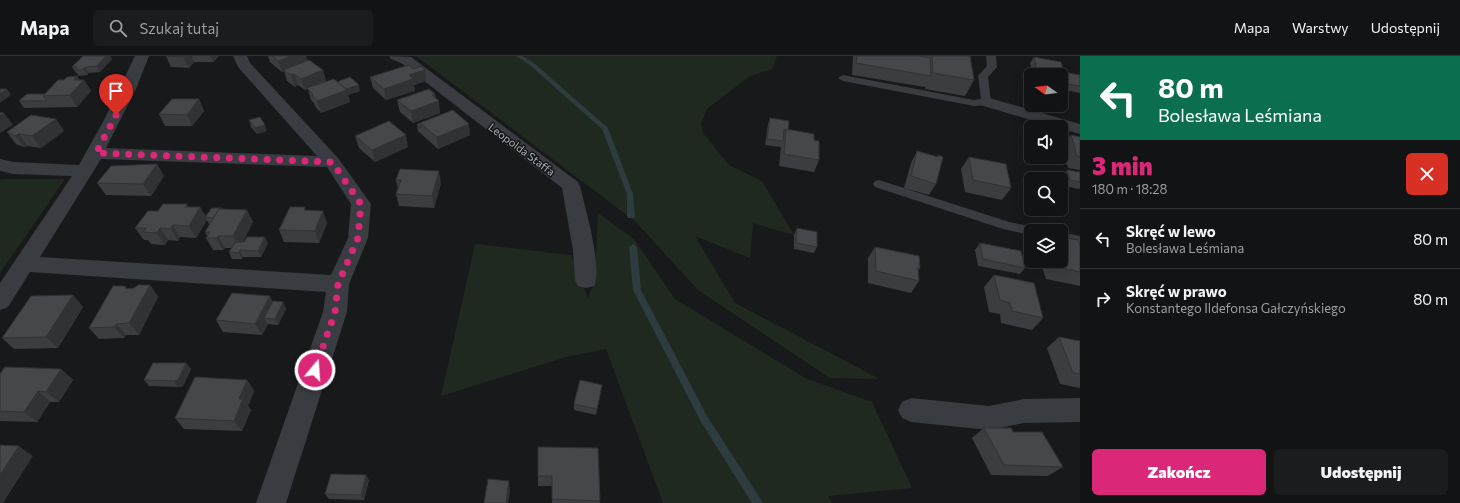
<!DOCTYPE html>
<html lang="pl">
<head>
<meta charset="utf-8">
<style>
	body { margin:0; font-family:Commissioner,sans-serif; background:#1b1c1d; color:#f1f3f6; height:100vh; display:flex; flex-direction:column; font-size:15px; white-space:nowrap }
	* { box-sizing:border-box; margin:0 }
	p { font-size:13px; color:#9c9ea0 }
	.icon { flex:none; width:22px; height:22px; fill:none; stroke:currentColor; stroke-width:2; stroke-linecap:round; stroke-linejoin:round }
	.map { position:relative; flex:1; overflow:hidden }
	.drawer { display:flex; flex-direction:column; background:#121314; width:380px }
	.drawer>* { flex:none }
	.hud { background:#0b6e4f; color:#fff; overflow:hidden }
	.needle { width:26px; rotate:285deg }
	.controls { position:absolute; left:1024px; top:12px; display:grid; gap:8px }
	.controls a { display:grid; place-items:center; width:44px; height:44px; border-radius:6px; background:#121314; box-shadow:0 4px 16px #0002,0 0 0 1px #313234; font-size:20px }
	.pin { position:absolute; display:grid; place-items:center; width:34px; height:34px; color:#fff; margin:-41px -17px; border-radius:50% 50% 50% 0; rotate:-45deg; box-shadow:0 0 4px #0007 }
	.pin .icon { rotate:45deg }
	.me { position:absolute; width:44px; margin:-22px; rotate:18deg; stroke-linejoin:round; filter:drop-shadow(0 0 3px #0008) }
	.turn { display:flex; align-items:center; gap:14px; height:84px; padding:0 12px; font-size:18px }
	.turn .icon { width:52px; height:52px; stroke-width:2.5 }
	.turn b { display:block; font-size:28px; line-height:34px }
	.round { display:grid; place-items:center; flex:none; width:42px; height:42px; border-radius:6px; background:#1b1c1d }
	.head { display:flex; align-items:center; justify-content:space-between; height:68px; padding:0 12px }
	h1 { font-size:24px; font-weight:800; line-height:30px; color:#db2777 }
	.primary-button { display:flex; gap:8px; margin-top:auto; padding:8px 12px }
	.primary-button a { flex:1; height:46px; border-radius:6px; background:#db2777; color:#fff; font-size:16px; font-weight:800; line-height:46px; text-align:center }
	.primary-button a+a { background:#1b1c1d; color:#f1f3f6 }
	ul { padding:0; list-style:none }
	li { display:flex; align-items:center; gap:12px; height:60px; padding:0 12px; border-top:1px solid #313234 }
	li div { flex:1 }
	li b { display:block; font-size:15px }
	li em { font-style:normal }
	header { display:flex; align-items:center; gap:24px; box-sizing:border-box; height:56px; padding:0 20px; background:#121314; border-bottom:1px solid #313234 }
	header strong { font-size:19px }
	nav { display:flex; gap:22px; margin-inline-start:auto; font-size:14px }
	.search { width:280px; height:36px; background:#1b1c1d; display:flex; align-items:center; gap:10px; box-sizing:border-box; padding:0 14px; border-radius:6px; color:#9c9ea0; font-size:15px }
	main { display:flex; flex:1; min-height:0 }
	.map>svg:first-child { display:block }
</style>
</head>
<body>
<header>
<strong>Mapa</strong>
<div class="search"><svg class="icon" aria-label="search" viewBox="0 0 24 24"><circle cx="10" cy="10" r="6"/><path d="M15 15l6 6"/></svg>Szukaj tutaj</div>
<nav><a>Mapa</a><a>Warstwy</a><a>Udostępnij</a></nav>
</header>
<main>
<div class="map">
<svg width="1080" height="447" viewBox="0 0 1080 447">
	<rect width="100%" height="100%" fill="#18191b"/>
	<g fill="#202920">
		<polygon points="416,0 777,0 772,13 750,20 707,53 701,67 703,77 729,109 762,125 794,179 753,167 750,202 695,180 735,247 880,323 830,322 698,234 636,166"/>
		<polygon points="2,123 65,123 0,217 0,124"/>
		<polygon points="598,157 634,183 675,243 807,323 872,346 912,432 828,440 832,447 663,447 606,293 566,301 441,340 475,188 571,199 588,242 595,222"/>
	</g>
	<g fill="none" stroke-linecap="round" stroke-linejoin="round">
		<g fill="#2e3b3f" fill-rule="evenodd">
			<polygon points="516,0 523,0 535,8 608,72 633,138 635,160 634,162 628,162 627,160 627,138 602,73 531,10"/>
			<polygon points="633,188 637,191 641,234 707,360 763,447 752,447 701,366 633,234 629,191"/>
		</g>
		<g fill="#393c40" fill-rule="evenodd">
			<polygon points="986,0 996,0 997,11 988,21 991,46 986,49 974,50 843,25 838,22 843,19 974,44 981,43 978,20 987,10"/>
			<polygon points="879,124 1009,166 1039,172 1040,175 1031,175 1031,179 1003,173 875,131 873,128 875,125"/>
			<polygon points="1061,176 1080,180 1080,190 1061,186"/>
		</g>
		<g fill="#393c40" fill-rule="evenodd">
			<path d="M135,0h14l-13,33 -30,59 211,8 -79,-89 -5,-11h14l3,7 88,95 33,46 -3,34 -19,46 -2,28 -61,191h-30l67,-191 3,-20 -296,-20 -22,35 -8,3v-27l72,-107 -59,-2 -13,-3v-12l13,3 66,3 25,-45zM101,103l226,8 24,37 -3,34 -17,37 -291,-18z"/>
			<path d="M389,0l22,1 167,125 2,4c5,21 23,83 14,100l-8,2 -8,-2 -3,-6 -2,-30 -11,-62 -161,-125 -10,-4z"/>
			<polygon points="986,41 1080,68 1080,78 1061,73 1061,71 1055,71 980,49 978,46 980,43"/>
			<polygon points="911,342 989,350 1024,343 1080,342 1080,366 1024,367 989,374 911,366 902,362 898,354 902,346"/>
		</g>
	</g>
	<g fill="#3b3d40">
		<polygon points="83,0 110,0 112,3 100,16 89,17 87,19 78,20 77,17 76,17 72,11"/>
		<polygon points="166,0 219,0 213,6 194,6 189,12 171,11"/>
		<polygon points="268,0 306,0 307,4 323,14 326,25 337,26 360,35 348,39 350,46 321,57 315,50 314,47 311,44 308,33 305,34 298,29 295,31 287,25 284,15 282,16 270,6"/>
		<polygon points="853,0 920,0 923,1 923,0 970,0 974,24 965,40 925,33 925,31 852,19"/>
		<polygon points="1034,1 1064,16 1080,19 1080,37 1061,33 1061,19 1033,19 1030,7"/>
		<polygon points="413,13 425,14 426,25 414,29 415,35 386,44 373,32 370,21"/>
		<polygon points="77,20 79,24 84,24 91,35 77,51 24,52 19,45 45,38 64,24"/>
		<polygon points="435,38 436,43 440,57 413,67 400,56 397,44"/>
		<polygon points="199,43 204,55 192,70 165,70 159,58"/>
		<polygon points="770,62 788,74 814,84 819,104 814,116 779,110 781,91 765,89 768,68"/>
		<polygon points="56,63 64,75 41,92 28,90 24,91 16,88 7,76"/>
		<polygon points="249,64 267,75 257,78 251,71"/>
		<polygon points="420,67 470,79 438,93 418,75 417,69"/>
		<polygon points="1071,79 1080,81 1080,114 1068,112 1061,91"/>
		<polygon points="355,80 408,91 375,106 359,92"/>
		<polygon points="917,95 937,101 938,99 936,128 929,139 904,132 911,107"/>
		<polygon points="969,101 1011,132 1002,144 965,136 961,113"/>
		<polygon points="157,108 164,120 151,140 106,139 97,127"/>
		<polygon points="1067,114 1080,116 1080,132 1079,133 1065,130 1062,120"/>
		<polygon points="396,124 441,127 434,152 399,150 396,138 398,133"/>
		<polygon points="187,148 188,151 200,151 206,161 223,153 247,154 253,166 243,186 268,187 261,201 243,201 242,203 232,203 229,196 232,192 225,192 223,194 213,194 206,182 207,180 205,176 210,168 209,168 207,164 196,182 180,181 178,185 168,184 165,189 151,188 148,184 144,184 135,172 158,155"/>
		<polygon points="306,154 327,167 319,187 284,186 279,174"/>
		<polygon points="797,172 817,191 814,197 794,193 794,179"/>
		<polygon points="980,187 1025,212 1020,218 978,210 975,194"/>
		<polygon points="1080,190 1080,230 1046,223 1040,205 1061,205"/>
		<polygon points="875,191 920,212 918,214 919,225 911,237 868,227 868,202"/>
		<polygon points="994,219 1043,262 1032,274 1001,267 1000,258 989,256 984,231"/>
		<polygon points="150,229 158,241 139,279 126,279 124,282 99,283 89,272 125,230 128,233 134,232"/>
		<polygon points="73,239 83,251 58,292 14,293 2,282"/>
		<polygon points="273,245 283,246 286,253 278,269 268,268 262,279 223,276 216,264"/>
		<polygon points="1059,281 1080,285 1080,332 1060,328 1047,292"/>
		<polygon points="186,307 191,313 183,330 178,331 149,330 144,324"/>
		<polygon points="61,313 73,324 59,346 50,346 37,366 0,365 0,318"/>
		<polygon points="247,324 254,335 248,350 251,354 242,375 184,373 175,362"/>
		<polygon points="601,335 596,359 574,354 574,348"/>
		<polygon points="984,372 1013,376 1063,411 1048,420 991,419 972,382"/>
		<polygon points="538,391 600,445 600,447 552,447 552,430 538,430"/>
		<polygon points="369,424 364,444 329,443 325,438"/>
	</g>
	<g fill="#303234">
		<polygon points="106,0 110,0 112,3 100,16 97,10"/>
		<polygon points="184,0 192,0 194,6 189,12 183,1"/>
		<polygon points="210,0 219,0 213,6"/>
		<polygon points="292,0 306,0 308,7 283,14 284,15 282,16 278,5"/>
		<polygon points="86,11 89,17 87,19 83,13"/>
		<polygon points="323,14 326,25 307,32 308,33 305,34 301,23"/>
		<polygon points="425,14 426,25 414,29 415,35 386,44 384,33 409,19"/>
		<polygon points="294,18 298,29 295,31 291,19"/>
		<polygon points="77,20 81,27 84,24 91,35 77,51 70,39 74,24"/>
		<polygon points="359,29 360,35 348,39 350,46 321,57 317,45"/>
		<polygon points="7,33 11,39 0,47 0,38"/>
		<polygon points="435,38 436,46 439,45 440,57 413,67 411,55 432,39"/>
		<polygon points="199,43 204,55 192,70 187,59"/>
		<polygon points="4,57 13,69 0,77 0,60"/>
		<polygon points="56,63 64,75 41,92 32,80"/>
		<polygon points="469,68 470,79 438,93 437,81"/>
		<polygon points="265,69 267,75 257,78 255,72"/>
		<polygon points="19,78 28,90 24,91 15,80"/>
		<polygon points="406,79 408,91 375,106 372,94"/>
		<polygon points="157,108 164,120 151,140 143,128"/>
		<polygon points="439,115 441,127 434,152 432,140"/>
		<polygon points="200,151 207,164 196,182 189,170"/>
		<polygon points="247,154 253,166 239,192 233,180"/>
		<polygon points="323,155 327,167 319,187 315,175"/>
		<polygon points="173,169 180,181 178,185 171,173"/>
		<polygon points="160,172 168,184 165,189 157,177"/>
		<polygon points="218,180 225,192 223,194 216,182"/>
		<polygon points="265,181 268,187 261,201 258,195"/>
		<polygon points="240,194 243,201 242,203 239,197"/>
		<polygon points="150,229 158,241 139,279 129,267"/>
		<polygon points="73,239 83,251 58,292 46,281"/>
		<polygon points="270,240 276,252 264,262 268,268 262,279 255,268"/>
		<polygon points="283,246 286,253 278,269 275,263"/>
		<polygon points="116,268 126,279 124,282 114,271"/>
		<polygon points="186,307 191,313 183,330 178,331 173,325"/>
		<polygon points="61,313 73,324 59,346 46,336"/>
		<polygon points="247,324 254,335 248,350 251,354 242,375 234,365 239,343"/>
		<polygon points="38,335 50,346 37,366 24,356"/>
		<polygon points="19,390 33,400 3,447 0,447 0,419"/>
		<polygon points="366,419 369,424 364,444 361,439"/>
		<polygon points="509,425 510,435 508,447 506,447"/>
	</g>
	<g fill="#45474b" stroke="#303234">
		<polygon points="83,0 106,0 97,10 86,11 83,13 75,14 77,11 72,11"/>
		<polygon points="166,0 184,0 183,1"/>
		<polygon points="272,0 292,0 278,5"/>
		<polygon points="857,0 920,0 930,2 931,20 856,7"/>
		<polygon points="932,0 970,0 974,24 933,17"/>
		<polygon points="1034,1 1061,6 1064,16 1080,19 1080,30 1061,27 1061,19 1038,19"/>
		<polygon points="309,4 323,14 301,23 294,18 291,19 283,14"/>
		<polygon points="409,9 413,13 421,10 425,14 409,19 413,23 384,33 370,21"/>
		<polygon points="77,20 74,24 84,24 70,39 43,40 58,24 64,24 67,21"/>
		<polygon points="350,21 359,29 346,33 337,26"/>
		<polygon points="334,23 347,34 317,45 312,39 313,38 307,32"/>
		<polygon points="0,33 7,33 0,38"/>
		<polygon points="429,33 435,38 432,39 439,45 411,55 397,44"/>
		<polygon points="27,38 45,38 43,40 47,45 19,45"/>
		<polygon points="172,43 199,43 187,59 159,58"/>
		<polygon points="453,54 469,68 437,81 420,67"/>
		<polygon points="0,56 4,57 0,60"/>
		<polygon points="31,59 56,63 32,80 19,78 15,80 7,76"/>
		<polygon points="260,61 265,69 255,72 249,64"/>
		<polygon points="770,62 789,65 788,74 784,73 783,85 767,83"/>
		<polygon points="389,65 406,79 372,94 355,80"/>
		<polygon points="420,67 421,72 417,69"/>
		<polygon points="786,73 814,78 814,84 819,85 819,104 784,98"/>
		<polygon points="1071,79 1080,81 1080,101 1077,100"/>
		<polygon points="917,95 938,101 938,99 943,101 936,128 911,120"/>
		<polygon points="969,101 1006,108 1011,132 973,124"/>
		<polygon points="157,108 143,128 97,127 111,110"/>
		<polygon points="400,113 439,115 432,140 396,138 401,124 396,124"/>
		<polygon points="1067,114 1080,116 1080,126 1070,124"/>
		<polygon points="163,148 187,148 185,151 200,151 189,170 173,169 171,173 160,172 157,177 143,176 147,172 135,172 148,155 158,155"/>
		<polygon points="290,151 305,151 304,154 323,155 315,175 279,174"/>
		<polygon points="212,152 222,152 222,153 219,153 214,162 205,161"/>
		<polygon points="219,153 247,154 233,180 218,180 216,182 206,182 210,176 205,176"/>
		<polygon points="797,172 817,176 817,191 796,187"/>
		<polygon points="247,181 265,181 258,195 240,194 239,197 229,196 236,186 244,186"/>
		<polygon points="1061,181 1078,184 1080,190 1080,216 1057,211 1055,205 1061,205"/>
		<polygon points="980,187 1021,195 1025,212 983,203"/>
		<polygon points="875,191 919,200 920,212 918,212 919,225 876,215"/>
		<polygon points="994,219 1034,227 1043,262 1012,255 1010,247 1000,244"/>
		<polygon points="138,229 150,229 129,267 116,268 114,271 89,272 113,230 125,230 126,233 134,232"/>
		<polygon points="232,237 270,240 255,268 216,264"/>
		<polygon points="73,239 46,281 2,282 31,240"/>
		<polygon points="273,245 283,246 275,263 264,262"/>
		<polygon points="1059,281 1080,285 1080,318 1073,317"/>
		<polygon points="153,307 186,307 178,324 173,325 144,324"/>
		<polygon points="5,311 61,313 46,336 38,335 24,356 0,355 0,318"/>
		<polygon points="195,321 247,324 239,343 243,343 234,365 175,362"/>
		<polygon points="580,324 602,329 597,353 574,348"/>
		<polygon points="984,372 1011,372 1013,376 1042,376 1063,411 1004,409"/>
		<polygon points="0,389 19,390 0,419"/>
		<polygon points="538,391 598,392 600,445 552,443 552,420 538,420"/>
		<polygon points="331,418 366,419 361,439 325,438"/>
		<polygon points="488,423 509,425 506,447 484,447"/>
	</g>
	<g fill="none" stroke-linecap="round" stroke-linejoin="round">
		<polyline stroke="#db2777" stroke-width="7" stroke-dasharray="0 12.6" points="116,59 96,97 332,106 361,148 358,182 338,228 335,256 315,314"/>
	</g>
	<g text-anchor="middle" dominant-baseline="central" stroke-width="3" stroke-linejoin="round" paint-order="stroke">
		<g font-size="11" fill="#abb2bb" stroke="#131416">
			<text transform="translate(522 93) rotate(37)">Leopolda Staffa</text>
		</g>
	</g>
</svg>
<div class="controls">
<a><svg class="needle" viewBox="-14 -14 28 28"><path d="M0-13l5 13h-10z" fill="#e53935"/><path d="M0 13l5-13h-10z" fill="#9c9ea0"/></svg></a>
<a><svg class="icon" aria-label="sound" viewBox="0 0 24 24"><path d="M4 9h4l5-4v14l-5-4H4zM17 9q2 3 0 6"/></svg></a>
<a><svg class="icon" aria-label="search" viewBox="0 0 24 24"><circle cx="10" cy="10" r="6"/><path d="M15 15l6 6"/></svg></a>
<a><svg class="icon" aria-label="layers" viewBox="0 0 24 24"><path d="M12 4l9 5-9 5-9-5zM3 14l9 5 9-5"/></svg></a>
</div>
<div class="pin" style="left:116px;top:59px;background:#d93025"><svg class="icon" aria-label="arrive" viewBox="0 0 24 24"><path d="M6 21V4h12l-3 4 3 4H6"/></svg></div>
<svg class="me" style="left:315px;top:314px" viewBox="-20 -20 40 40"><circle r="17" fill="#db2777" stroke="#fff" stroke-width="3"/><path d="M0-11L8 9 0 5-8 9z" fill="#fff"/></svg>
</div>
<section class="drawer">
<div class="hud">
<div class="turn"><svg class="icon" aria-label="left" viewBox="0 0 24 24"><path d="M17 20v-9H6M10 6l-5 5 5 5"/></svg><div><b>80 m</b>Bolesława Leśmiana</div></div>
</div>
<div class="head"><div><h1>3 min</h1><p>180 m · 18:28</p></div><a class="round" style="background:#d93025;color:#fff"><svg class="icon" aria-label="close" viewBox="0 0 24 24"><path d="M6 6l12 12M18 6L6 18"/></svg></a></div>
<ul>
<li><svg class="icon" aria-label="left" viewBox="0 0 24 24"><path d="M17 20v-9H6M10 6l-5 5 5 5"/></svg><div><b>Skręć w lewo</b><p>Bolesława Leśmiana</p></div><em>80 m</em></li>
<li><svg class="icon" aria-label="right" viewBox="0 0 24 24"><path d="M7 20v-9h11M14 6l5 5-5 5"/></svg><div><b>Skręć w prawo</b><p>Konstantego Ildefonsa Gałczyńskiego</p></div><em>80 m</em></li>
</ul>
<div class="primary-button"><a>Zakończ</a><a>Udostępnij</a></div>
</section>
</main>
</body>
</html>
